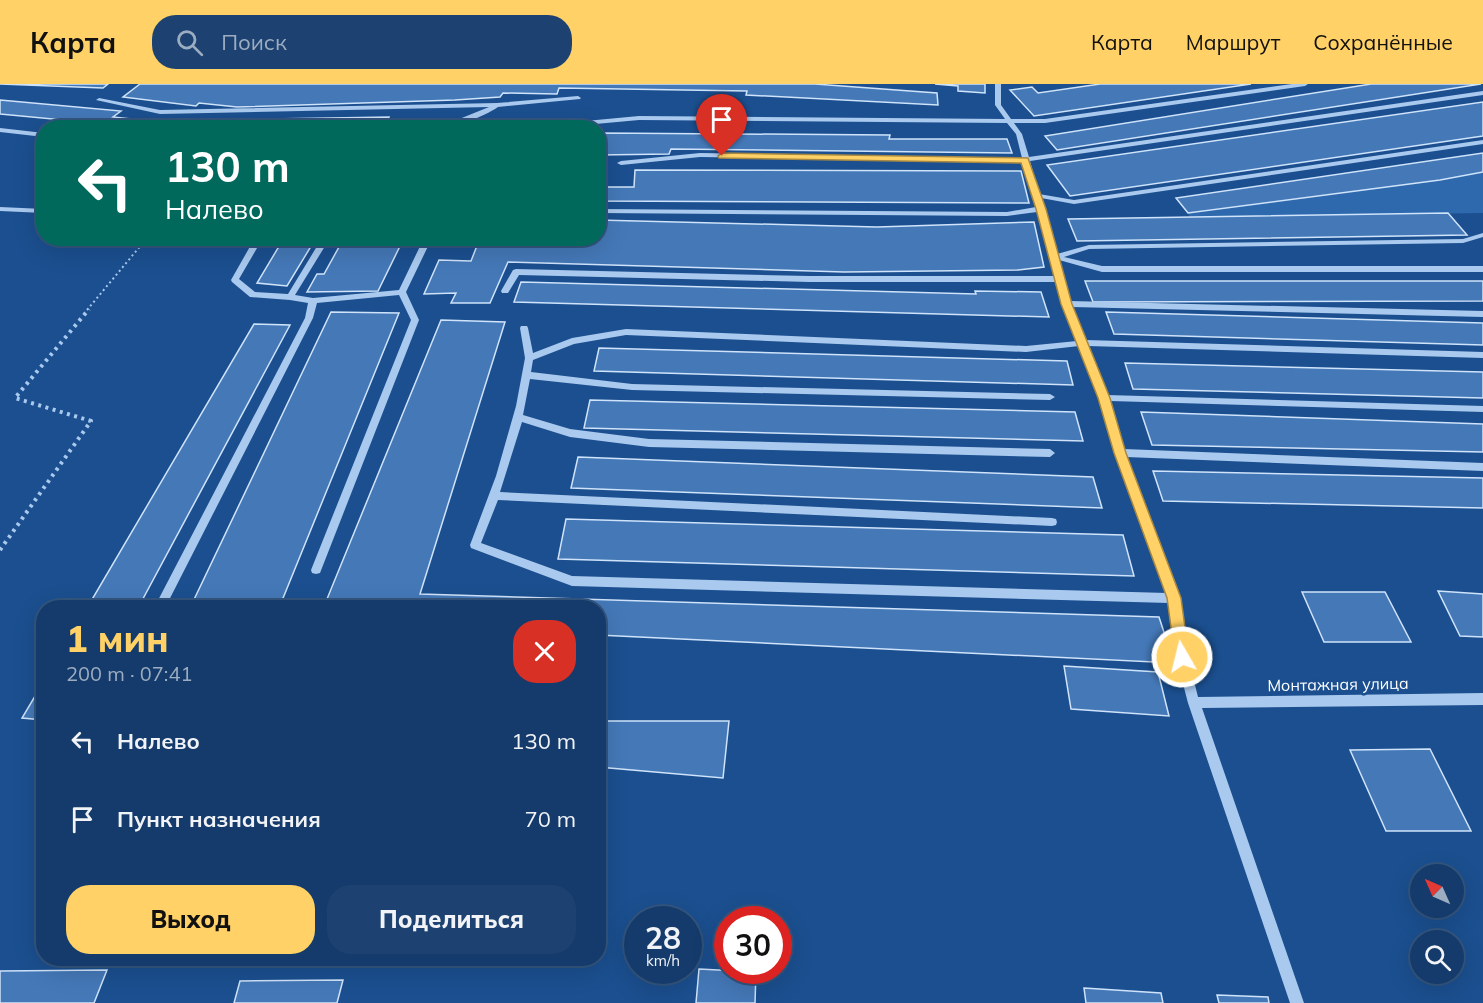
<!DOCTYPE html>
<html lang="ru">
<head>
<meta charset="utf-8">
<style>
	body { margin:0; font-family:Mulish,sans-serif; background:#1d4271; color:#f1f3f6; height:100vh; display:flex; flex-direction:column; font-size:22px; white-space:nowrap }
	* { box-sizing:border-box; margin:0 }
	p { font-size:20px; color:#9dadc1 }
	.icon { flex:none; width:33px; height:33px; fill:none; stroke:currentColor; stroke-width:2; stroke-linecap:round; stroke-linejoin:round }
	.map { position:relative; flex:1; overflow:hidden }
	.details { position:absolute; left:36px; top:516px; width:570px; height:366px; display:flex; flex-direction:column; background:#143b6b; border-radius:24px; box-shadow:0 6px 24px #0002,0 0 0 2px #33557e }
	.details>* { flex:none }
	.hud { position:absolute; left:36px; top:36px; width:570px; height:126px; border-radius:24px; box-shadow:0 6px 24px #0002,0 0 0 2px #33557e; background:#00695c; color:#fff; overflow:hidden }
	.needle { width:39px; rotate:315deg }
	.buttons { position:absolute; left:1410px; top:780px; display:grid; gap:12px }
	.buttons a { display:grid; place-items:center; width:54px; height:54px; border-radius:50%; background:#143b6b; box-shadow:0 6px 24px #0002,0 0 0 2px #33557e; font-size:30px }
	.speed { position:absolute; left:624px; top:822px; display:flex; gap:12px; font-size:30px; font-weight:700; text-align:center }
	.speed>* { display:grid; place-content:center; width:78px; height:78px; border-radius:50%; background:#143b6b; box-shadow:0 6px 24px #0002,0 0 0 2px #33557e; line-height:1 }
	.speed small { font-size:15px; font-weight:400 }
	.speed .limit { border:9px solid #d22; background:#fff; color:#111 }
	.pin { position:absolute; display:grid; place-items:center; width:51px; height:51px; color:#fff; margin:-62px -26px; border-radius:50% 50% 50% 0; rotate:-45deg; box-shadow:0 0 6px #0007 }
	.pin .icon { rotate:45deg }
	.me { position:absolute; width:66px; margin:-33px; rotate:352deg; stroke-linejoin:round; filter:drop-shadow(0 0 4px #0008) }
	.turn { display:flex; align-items:center; gap:21px; height:126px; padding:0 30px; font-size:27px }
	.turn .icon { width:78px; height:78px; stroke-width:2.5 }
	.turn b { display:block; font-size:42px; line-height:51px }
	.round { display:grid; place-items:center; flex:none; width:63px; height:63px; border-radius:24px; background:#1d4271 }
	.overview { display:flex; align-items:center; justify-content:space-between; height:102px; padding:0 30px }
	h1 { font-size:36px; font-weight:800; line-height:45px; color:#ffd166 }
	.button { display:flex; gap:12px; margin-top:auto; padding:12px 30px }
	.button a { flex:1; height:69px; border-radius:24px; background:#ffd166; color:#111; font-size:24px; font-weight:800; line-height:69px; text-align:center }
	.button a+a { background:#1d4271; color:#f1f3f6 }
	ul { padding:0; list-style:none }
	li { display:flex; align-items:center; gap:18px; height:78px; padding:0 30px }
	li div { flex:1 }
	li b { display:block; font-size:22px }
	li em { font-style:normal }
	header { display:flex; align-items:center; gap:36px; box-sizing:border-box; height:84px; padding:0 30px; background:#ffd166; color:#111 }
	header strong { font-size:28px }
	nav { display:flex; gap:33px; margin-inline-start:auto; font-size:21px }
	.search { width:420px; height:54px; background:#1d4271; display:flex; align-items:center; gap:15px; box-sizing:border-box; padding:0 21px; border-radius:24px; color:#9dadc1; font-size:22px }
	.map>svg:first-child { display:block }
</style>
</head>
<body>
<header>
<strong>Карта</strong>
<div class="search"><svg class="icon" aria-label="search" viewBox="0 0 24 24"><circle cx="10" cy="10" r="6"/><path d="M15 15l6 6"/></svg>Поиск</div>
<nav><a>Карта</a><a>Маршрут</a><a>Сохранённые</a></nav>
</header>
<div class="map">
<svg width="1483" height="919" viewBox="0 0 1483 919">
	<rect width="100%" height="100%" fill="#1b4f8f"/>
	<polygon fill="#2e69ad" points="1483,88 1483,129 1190,133 1188,129"/>
	<g fill="#4478b7" stroke="#cfe3fa" stroke-width="1.5">
		<polygon points="0,0 108,0 103,4"/>
		<polygon points="140,0 815,0 937,9 938,21 746,11 747,7 559,4 557,10 503,9 500,13 455,16 237,23 199,19 196,22 123,13"/>
		<polygon points="935,0 985,0 985,9 958,7 958,2"/>
		<polygon points="1100,0 1251,0 1034,32 1010,6 1032,3 1038,9"/>
		<polygon points="1371,0 1481,0 1057,66 1045,52"/>
		<polygon points="0,16 121,27 113,33 150,37 389,33 384,44 101,44 106,40 0,30"/>
		<polygon points="1483,18 1483,52 1070,112 1047,81"/>
		<polygon points="601,49 890,51 889,55 1007,55 1012,69 671,65 669,70 598,71"/>
		<polygon points="1483,69 1483,88 1440,96 1188,129 1176,114"/>
		<polygon points="635,86 1021,87 1029,119 598,117 598,103 634,103"/>
		<polygon points="1448,129 1467,151 1077,157 1068,135"/>
		<polygon points="598,136 877,143 1034,138 1044,183 1018,186 844,188 508,178 490,219 451,219 456,209 424,210 439,176 471,177 480,154 598,154"/>
		<polygon points="284,154 316,154 287,202 257,199"/>
		<polygon points="344,154 404,154 378,207 307,208 317,190 324,190"/>
		<polygon points="1085,197 1483,197 1483,217 1093,218"/>
		<polygon points="521,198 976,210 975,207 1041,208 1049,233 514,218"/>
		<polygon points="331,228 399,229 279,524 190,524"/>
		<polygon points="1106,228 1483,239 1483,261 1114,250"/>
		<polygon points="441,236 505,238 420,510 1159,533 1174,579 598,551 598,524 377,524 379,519 327,515"/>
		<polygon points="254,240 290,241 138,524 87,524"/>
		<polygon points="599,264 1067,277 1073,301 594,287"/>
		<polygon points="1125,279 1483,288 1483,314 1133,305"/>
		<polygon points="590,316 1075,328 1083,357 584,344"/>
		<polygon points="1141,328 1483,340 1483,368 1152,361"/>
		<polygon points="578,373 1093,393 1102,424 571,404"/>
		<polygon points="1153,387 1483,394 1483,424 1163,417"/>
		<polygon points="566,435 1123,451 1134,492 558,475"/>
		<polygon points="1438,507 1483,510 1483,553 1460,552"/>
		<polygon points="1302,508 1385,508 1411,558 1324,558"/>
		<polygon points="1064,582 1158,588 1169,632 1071,625"/>
		<polygon points="44,597 44,636 22,634"/>
		<polygon points="598,637 729,637 723,694 598,683"/>
		<polygon points="1430,665 1471,747 1386,747 1350,666"/>
		<polygon points="699,885 756,888 755,919 696,919"/>
		<polygon points="107,886 94,919 0,919 0,887"/>
		<polygon points="343,896 337,919 234,919 240,897"/>
		<polygon points="1084,904 1161,909 1163,919 1086,919"/>
		<polygon points="1217,911 1268,913 1269,919 1219,919"/>
	</g>
	<g fill="none" stroke-linecap="round" stroke-linejoin="round">
		<polyline stroke="#a9c9ee" stroke-width="2" stroke-dasharray="2 3" stroke-linecap="butt" points="87,226 147,154"/>
		<polyline stroke="#a9c9ee" stroke-width="4" stroke-dasharray="3 4.5" stroke-linecap="butt" points="0,466 91,337 15,314 89,225"/>
		<g fill="#a9c9ee" fill-rule="evenodd">
			<path d="M995,0h6v21l10,14h34l247,-35h16l-3,2 -260,37h-31l8,11 7,23 454,-66v4l-453,66 9,33 35,6 409,-60v4l-409,60 -33,-6 16,56 32,-9 374,-6 20,-6v4l-20,6 -374,6 -25,8 38,9h381v6h-381l-43,-12 11,41 413,10v6l-411,-10 14,33 397,12v6l-395,-12 19,49 376,11v6l-373,-11 14,48 359,14v8l-357,-14 53,141 9,59 10,40 285,-4v12l-281,3 102,295h-14l-102,-300 -12,-46 -7,-54 -597,-17 -101,-38 -1,-3 26,-69 20,-70 9,-48 -5,-30 1,-2h6l1,2 5,25 39,-15 54,-9 400,17 51,-5 -14,-37 -6,-22h-248l-290,-7 -11,18h-6l-1,-2 12,-21 3,-1 293,7h246l-18,-64 -30,4 -409,-3v-4l409,3 29,-5 -13,-45 -323,-5 -79,8 -4,-2 4,-2 79,-8 322,5 -6,-24 -9,-11 -368,-3 -87,8 -31,-1 118,-11 366,3 -10,-14zM626,251l400,17 53,-6 20,52 16,55 52,140 -595,-17 -91,-33 17,-43 554,26 4,-1 1,-3 -1,-3 -4,-1 -552,-26 22,-70 48,15 79,10 401,10 5,-4 -5,-4 -401,-10 -79,-10 -47,-14 7,-36 102,11 418,10 5,-3 -5,-3 -418,-10 -101,-12 2,-12 41,-16z"/>
			<path d="M578,12l3,2 -1,1 -82,8c-15,10 -43,21 -61,21l52,-21 -329,7 -64,-14 3,-2 61,12 337,-7z"/>
			<polygon points="0,44 44,49 44,53 0,48"/>
			<polygon points="0,123 44,125 44,129 0,127"/>
			<polygon points="248,154 256,154 260,159 239,195 255,208 288,210 322,154 330,154 295,211 313,214 399,206 424,154 432,154 406,208 419,236 320,489 316,490 312,489 311,486 411,236 399,211 317,219 313,234 165,524 154,524 305,234 308,219 290,216 250,213 232,198 231,196 252,159"/>
		</g>
	</g>
	<polygon fill="#ffd166" stroke="#a68842" stroke-width="1.5" points="722,69 1028,74 1046,125 1072,220 1110,314 1126,369 1181,514 1189,573 1187,578 1177,578 1175,573 1167,514 1114,369 1098,314 1061,220 1036,125 1021,79 719,74 718,72"/>
	<g text-anchor="middle" dominant-baseline="central" stroke-width="5" stroke-linejoin="round" paint-order="stroke">
		<g font-size="16" fill="#fff" stroke="#1b4f8f">
			<text transform="translate(1338 600) rotate(-1)">Монтажная улица</text>
		</g>
	</g>
</svg>
<div class="buttons">
<a><svg class="needle" viewBox="-14 -14 28 28"><path d="M0-13l5 13h-10z" fill="#e53935"/><path d="M0 13l5-13h-10z" fill="#9dadc1"/></svg></a>
<a><svg class="icon" aria-label="search" viewBox="0 0 24 24"><circle cx="10" cy="10" r="6"/><path d="M15 15l6 6"/></svg></a>
</div>
<div class="speed"><div>28<small>km/h</small></div><div class="limit">30</div></div>
<div class="pin" style="left:722px;top:72px;background:#d93025"><svg class="icon" aria-label="arrive" viewBox="0 0 24 24"><path d="M6 21V4h12l-3 4 3 4H6"/></svg></div>
<svg class="me" style="left:1182px;top:573px" viewBox="-20 -20 40 40"><circle r="17" fill="#ffd166" stroke="#fff" stroke-width="3"/><path d="M0-11L8 9 0 5-8 9z" fill="#fff"/></svg>
<div class="hud">
<div class="turn"><svg class="icon" aria-label="left" viewBox="0 0 24 24"><path d="M17 20v-9H6M10 6l-5 5 5 5"/></svg><div><b>130 m</b>Налево</div></div>
</div>
<section class="details">
<div class="overview"><div><h1>1 мин</h1><p>200 m · 07:41</p></div><a class="round" style="background:#d93025;color:#fff"><svg class="icon" aria-label="close" viewBox="0 0 24 24"><path d="M6 6l12 12M18 6L6 18"/></svg></a></div>
<ul>
<li><svg class="icon" aria-label="left" viewBox="0 0 24 24"><path d="M17 20v-9H6M10 6l-5 5 5 5"/></svg><div><b>Налево</b></div><em>130 m</em></li>
<li><svg class="icon" aria-label="arrive" viewBox="0 0 24 24"><path d="M6 21V4h12l-3 4 3 4H6"/></svg><div><b>Пункт назначения</b></div><em>70 m</em></li>
</ul>
<div class="button"><a>Выход</a><a>Поделиться</a></div>
</section>
</div>
</body>
</html>
